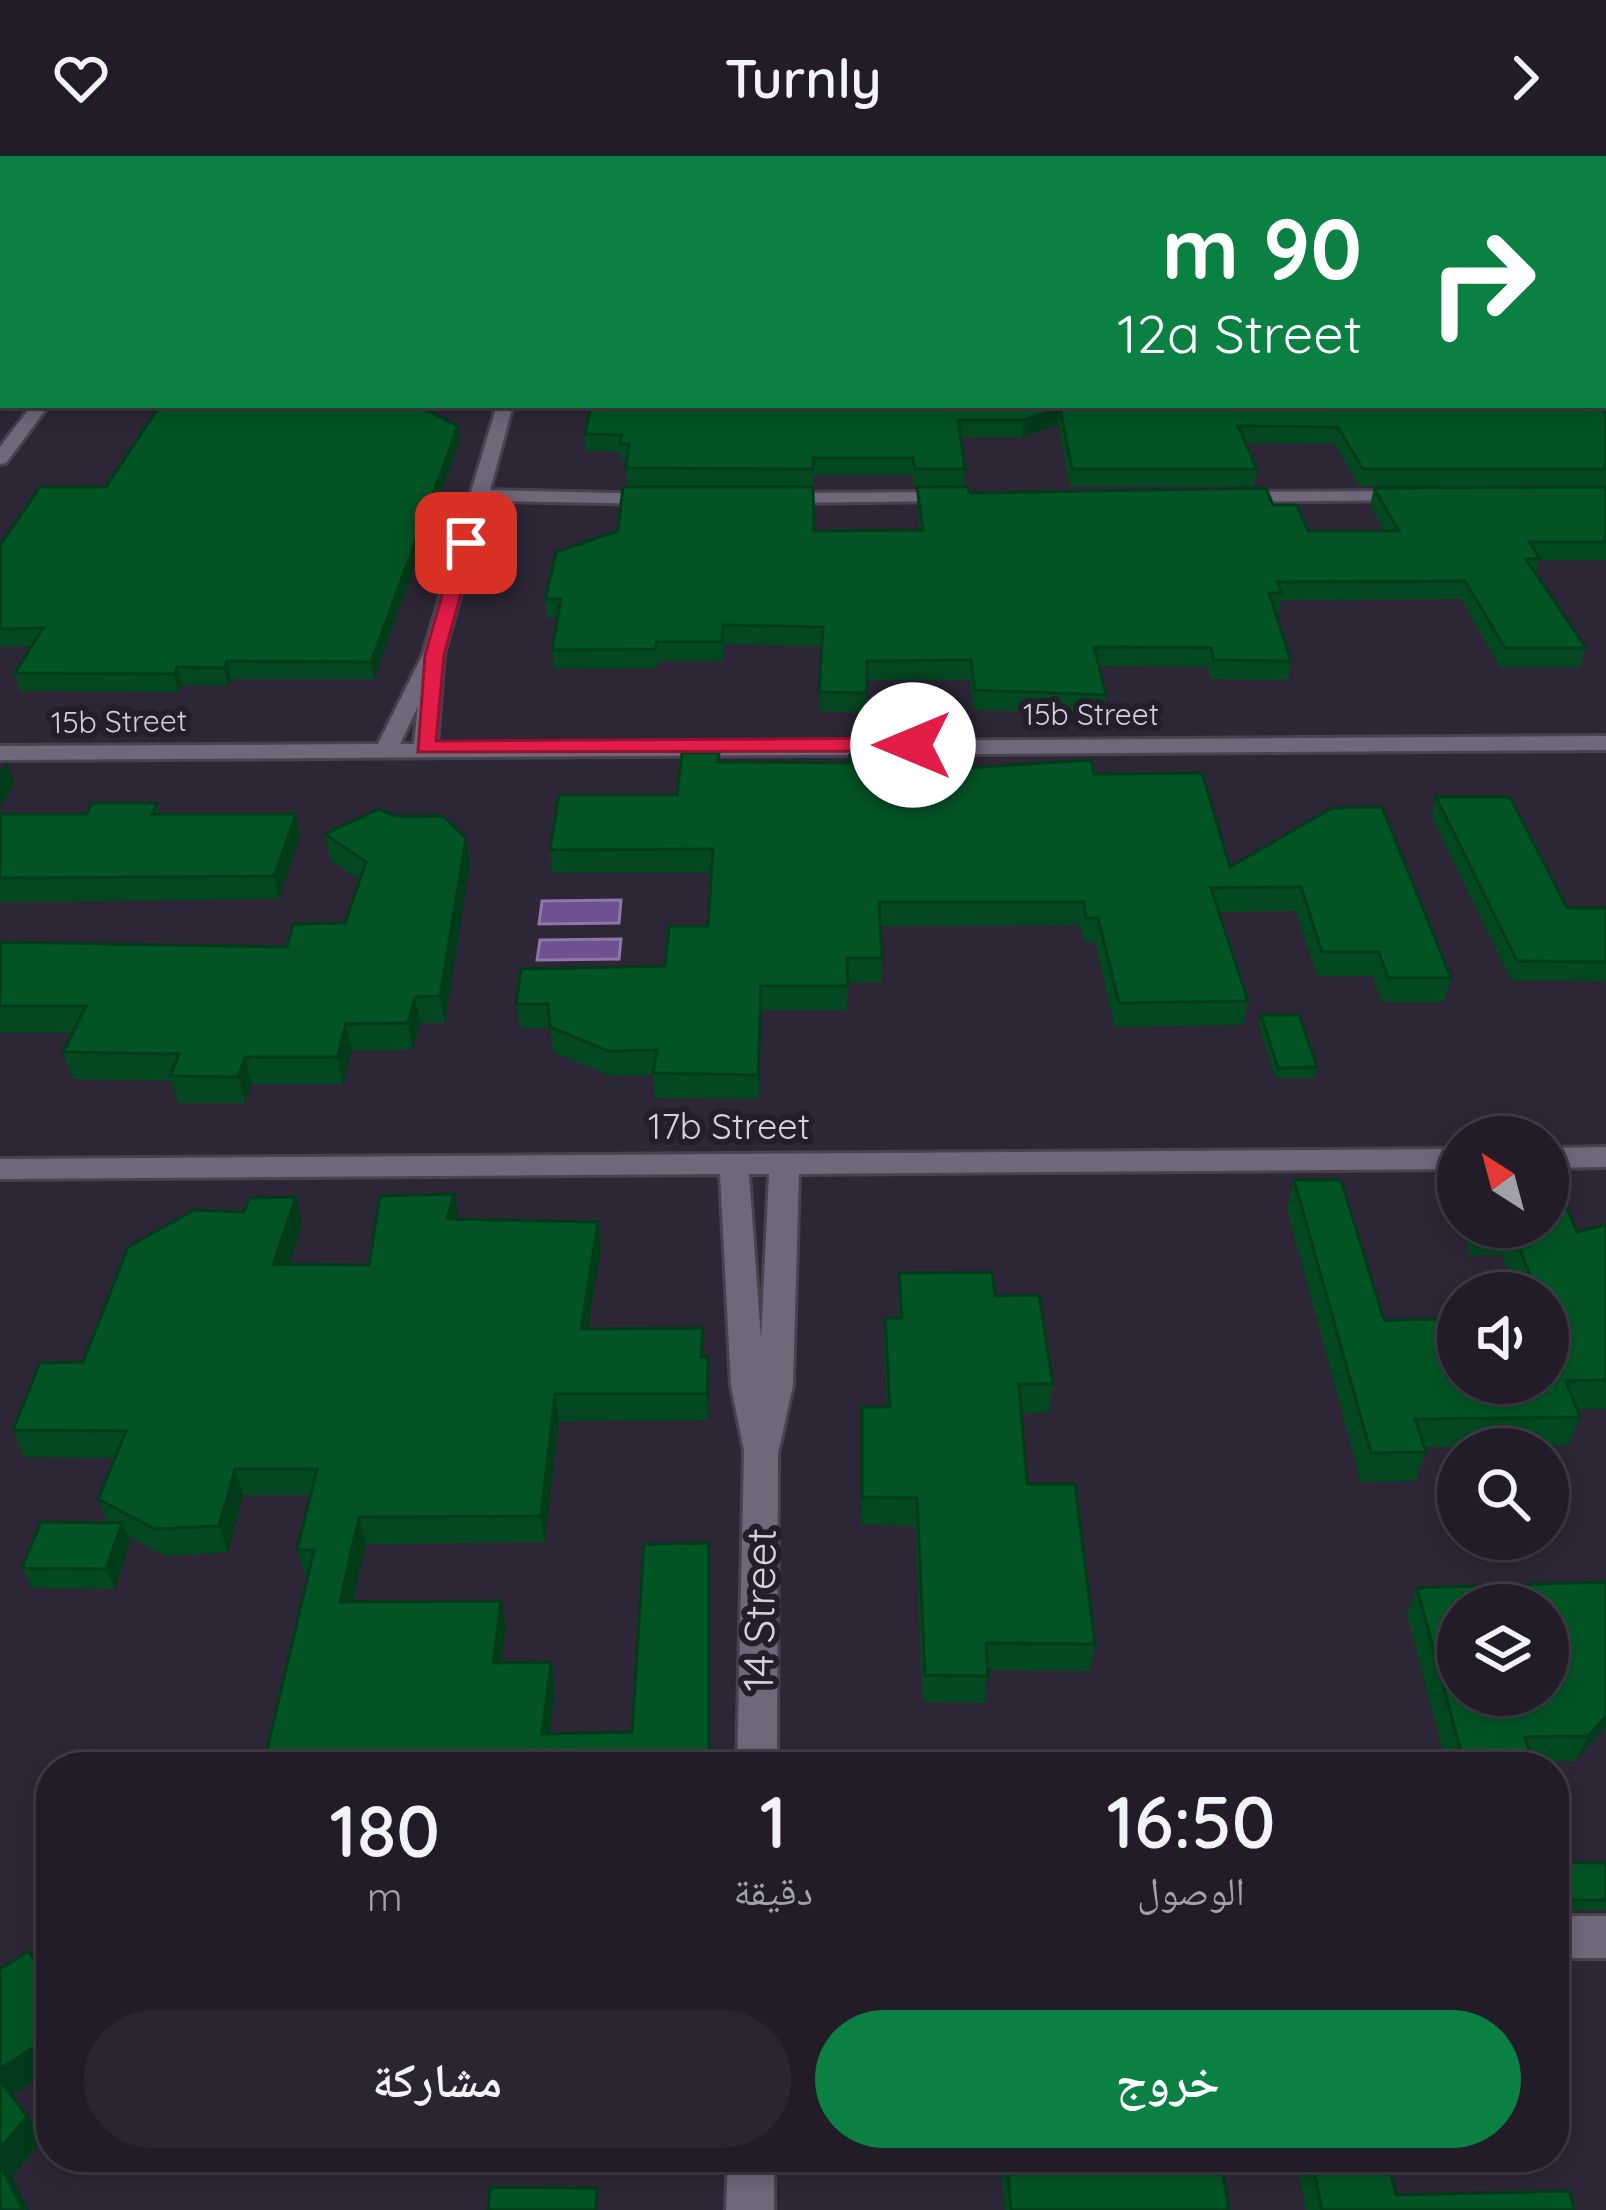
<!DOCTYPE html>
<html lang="ar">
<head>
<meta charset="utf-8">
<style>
	body { margin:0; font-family:Quicksand,"Noto Naskh Arabic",sans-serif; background:#2a2530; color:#f1f3f6; direction:rtl; height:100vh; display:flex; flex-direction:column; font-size:45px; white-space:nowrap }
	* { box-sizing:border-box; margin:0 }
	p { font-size:39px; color:#a2a1a8 }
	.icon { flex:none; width:66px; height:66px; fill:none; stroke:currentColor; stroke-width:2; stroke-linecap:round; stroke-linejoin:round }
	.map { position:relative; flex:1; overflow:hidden; direction:ltr }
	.details { position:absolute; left:36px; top:1596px; width:1533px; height:420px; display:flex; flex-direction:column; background:#221c28; border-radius:48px; box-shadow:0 6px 18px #0003,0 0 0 3px #3f3a45; direction:rtl }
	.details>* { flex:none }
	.guide { position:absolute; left:0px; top:0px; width:1608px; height:252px; box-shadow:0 6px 18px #0003,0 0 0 3px #3f3a45; direction:rtl; background:#0b8043; color:#fff; overflow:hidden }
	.needle { width:78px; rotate:324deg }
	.fabs { position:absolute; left:1437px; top:960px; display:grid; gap:24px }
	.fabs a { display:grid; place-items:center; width:132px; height:132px; border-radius:50%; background:#221c28; box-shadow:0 6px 18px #0003,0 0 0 3px #3f3a45; font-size:60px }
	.pin { position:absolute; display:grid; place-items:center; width:102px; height:102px; color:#fff; margin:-51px; border-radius:24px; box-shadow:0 6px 18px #0006 }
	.me { position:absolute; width:132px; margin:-66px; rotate:270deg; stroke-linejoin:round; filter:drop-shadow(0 0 9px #0008) }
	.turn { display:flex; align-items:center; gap:42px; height:252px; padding:0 48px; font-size:54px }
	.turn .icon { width:156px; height:156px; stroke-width:2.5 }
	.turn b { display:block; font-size:84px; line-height:102px }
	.eta { display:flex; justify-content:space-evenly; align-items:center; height:204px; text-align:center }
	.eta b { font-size:72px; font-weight:600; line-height:84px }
	.cta { display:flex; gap:24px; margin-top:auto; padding:24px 48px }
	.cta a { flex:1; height:138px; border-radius:72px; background:#0b8043; color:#fff; font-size:48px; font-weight:600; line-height:138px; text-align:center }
	.cta a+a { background:#2a2530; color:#f1f3f6 }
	header { display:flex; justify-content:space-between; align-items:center; height:156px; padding:0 48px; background:#221c28; font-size:54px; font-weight:600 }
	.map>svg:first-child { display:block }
</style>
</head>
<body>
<header><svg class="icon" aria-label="forward" viewBox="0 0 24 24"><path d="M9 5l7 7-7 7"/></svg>Turnly<svg class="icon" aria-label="heart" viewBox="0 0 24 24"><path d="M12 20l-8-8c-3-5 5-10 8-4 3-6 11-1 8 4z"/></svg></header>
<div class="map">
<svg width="1606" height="2054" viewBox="0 0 1606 2054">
	<rect width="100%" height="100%" fill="#2d2636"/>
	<g fill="#6f5091" stroke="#8e76a7" stroke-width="3">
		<polygon points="621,744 619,767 539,768 542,745"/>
		<polygon points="621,783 619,803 537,804 540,784"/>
	</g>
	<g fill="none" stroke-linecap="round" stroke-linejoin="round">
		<g stroke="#48414f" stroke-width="6">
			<g id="street">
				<rect x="0" y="85" width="3" height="8"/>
				<polygon points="32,249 49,249 6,307 0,308 0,291"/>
				<path d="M497,249h16l-23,85 168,4 9,5 -9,5 -171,-3 -43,153 -7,90 1169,-8v14l-1606,10v-14l378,-2 45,-90zM418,550l-4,38h-14z"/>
				<polygon points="1414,335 1420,336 1420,344 1228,346 1219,341 1228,336"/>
				<polygon points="958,336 964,337 964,345 772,347 763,342 772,337"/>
				<polygon points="1606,991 1606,1011 1548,1012 1548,992"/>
				<path d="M1458,993v20l-659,5 -6,211 -15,69 -1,313h-40l7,-316 -13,-65 -11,-212 -720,5v-20zM749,1018h20l-8,165z"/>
				<rect x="1554" y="1760" width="52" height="42"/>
				<polygon points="728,2001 774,2001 774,2054 726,2054"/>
			</g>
		</g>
		<use href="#street" fill="#6f677a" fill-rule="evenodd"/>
	</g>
	<g fill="#034820">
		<polygon points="0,0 157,0 154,3 3,3 3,72 0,72"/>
		<polygon points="1295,0 1606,0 1606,331 1359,330 1335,288 1245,287 1257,313 1254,330 1070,330 1058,268 1023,281 961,281 965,313 964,330 914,330 912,319 813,319 813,330 627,330 626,305 621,305 620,296 586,295 585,278 591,249 1605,249 1605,3 1297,3"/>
		<polygon points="460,285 374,523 231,523 228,529 182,529 178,536 20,535 15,517 32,490 0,491 0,389 106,331"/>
		<polygon points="917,331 969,337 1273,349 1308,375 1385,375 1370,349 1374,332 1606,331 1606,404 1539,404 1536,417 1586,492 1580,511 1500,511 1461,443 1281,444 1279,455 1275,455 1291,505 1288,524 1211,523 1208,511 1099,510 1106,539 1104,558 974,554 970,524 867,524 866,556 819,555 822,490 724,488 723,505 658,505 656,512 554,513 552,494 558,462 547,462 545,443 814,375 920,374 917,349"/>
		<polygon points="719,597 719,606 889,608 919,615 1094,618 1230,711 1332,652 1451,822 1444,846 1382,846 1372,820 1317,820 1296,755 1218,756 1248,845 1243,869 1115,871 1095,786 1084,786 1081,769 880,770 882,826 848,827 847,854 762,854 759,943 655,942 653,919 611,920 553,896 550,872 520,872 516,848 665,810 708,770 711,717 552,717 550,694 677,639"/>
		<polygon points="1436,641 1567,752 1606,752 1606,825 1511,824 1431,659"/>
		<polygon points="157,647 160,658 296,658 300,681 279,743 0,746 0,658 86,658"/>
		<polygon points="395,660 466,682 470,708 445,867 420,867 413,894 352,894 343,928 252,928 245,947 178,947 172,925 72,923 63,896 73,877 0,877 0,786 287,791 345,767 360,724 330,704 325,678"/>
		<polygon points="1261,859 1317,911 1314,922 1275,922 1259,870"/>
		<polygon points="1294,1024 1384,1164 1548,1227 1548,1137 1515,1137 1502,1099 1470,1099 1461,1071 1548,1071 1577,1076 1606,1069 1606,1253 1577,1253 1580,1261 1568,1289 1424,1291 1426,1296 1416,1325 1361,1326 1287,1053"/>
		<polygon points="454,1038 458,1063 598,1066 601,1092 588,1173 704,1201 710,1227 708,1264 559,1265 545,1386 366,1388 353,1446 501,1445 506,1471 501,1507 551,1506 555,1532 550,1578 632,1576 710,1413 710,1611 263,1611 308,1419 305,1419 297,1394 311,1339 243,1339 228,1396 165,1400 127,1379 130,1387 115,1433 32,1432 22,1412 108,1366 98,1343 115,1302 24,1301 13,1274 83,1206 302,1068 289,1108 369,1109"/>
		<polygon points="899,1117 995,1140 1053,1228 1049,1256 1021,1257 1027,1328 1095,1488 1090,1515 988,1514 985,1547 923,1546 915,1370 861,1368 862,1251 887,1251 884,1190 885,1162 898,1162"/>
		<polygon points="1417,1432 1606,1570 1575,1605 1533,1606 1534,1611 1447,1611 1407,1458"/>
		<polygon points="1554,1706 1606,1707 1606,1754 1554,1754"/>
		<polygon points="383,2001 481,2001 481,2004 385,2006"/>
		<polygon points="1000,2001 1220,2001 1229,2054 1005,2054"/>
		<polygon points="1295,2001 1387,2001 1396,2039 1575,2054 1306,2054"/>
	</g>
	<g fill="#023b1a">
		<polygon points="138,0 157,0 154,3 135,3"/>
		<polygon points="1060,252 1058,268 1023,281 1024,264"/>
		<polygon points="458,270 460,285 374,523 371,506"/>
		<polygon points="227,505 231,523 228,529 224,512"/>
		<polygon points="177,511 182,529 178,536 174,518"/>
		<polygon points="7,605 14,628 0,651 0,616"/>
		<polygon points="296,658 300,681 279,743 274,720"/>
		<polygon points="466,682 470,708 445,867 440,840"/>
		<polygon points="761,830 762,854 759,943 758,919"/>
		<polygon points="415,841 420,867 413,894 408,867"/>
		<polygon points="346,868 352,894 343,928 337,901"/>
		<polygon points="245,901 252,928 245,947 238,921"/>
		<polygon points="454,1038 459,1065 447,1063"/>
		<polygon points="296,1041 302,1068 281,1134 273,1108"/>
		<polygon points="598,1066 601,1092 584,1199 581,1173"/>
		<polygon points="708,1201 710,1227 708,1264 707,1238"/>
		<polygon points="555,1238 559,1265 545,1386 541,1360"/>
		<polygon points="235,1313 243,1339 228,1396 219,1370"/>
		<polygon points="359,1361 366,1388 347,1472 340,1446"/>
		<polygon points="122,1367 130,1387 115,1433 106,1413"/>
		<polygon points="709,1387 710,1413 710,1611 709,1611"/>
		<polygon points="501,1445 506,1471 498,1532 493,1507"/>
		<polygon points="551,1506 555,1532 547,1603 542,1578"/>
		<polygon points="1606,1560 1606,1570 1575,1605 1588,1580"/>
		<polygon points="51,1880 51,1914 11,1940 0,1925 0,1913"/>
		<polygon points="27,1960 43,1983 12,2021 29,2054 23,2054 0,2009 0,1993"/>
	</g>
	<g fill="#035425" stroke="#023b1a" stroke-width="3" fill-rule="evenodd">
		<polygon points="0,0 138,0 135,3 3,3 3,56 0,56"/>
		<polygon points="274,0 518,0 516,3 271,3"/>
		<polygon points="624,0 1118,0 1121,3 624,3"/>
		<polygon points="1307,0 1606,0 1606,24 1605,3 1309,3"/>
		<polygon points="1605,32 1606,36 1605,149"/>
		<polygon points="1605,152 1606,161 1605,247"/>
		<polygon points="160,249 416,249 458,270 371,506 227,505 224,512 177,511 174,518 15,517 43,472 0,473 0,389 40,331 106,331"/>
		<polygon points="591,249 1600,249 1606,257 1606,313 1363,313 1338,271 1238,270 1257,313 1072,313 1060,252 1024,264 958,264 965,313 915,313 913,302 813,302 813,313 626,312 629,288 620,288 622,279 585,278"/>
		<polygon points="623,331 813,331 814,375 923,374 917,331 968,331 969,337 1266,332 1273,349 1297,349 1308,375 1399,375 1374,332 1606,331 1606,386 1529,386 1540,402 1526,403 1586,492 1505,492 1465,425 1277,426 1282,437 1269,437 1291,505 1214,504 1211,492 1094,491 1106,539 975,534 971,504 867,505 867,537 819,536 823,471 723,469 722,486 657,486 655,493 552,494 561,443 545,443 556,396 618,375"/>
		<polygon points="682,597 719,597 718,606 850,607 850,599 889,599 889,608 919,608 919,615 1091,604 1094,618 1202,617 1230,711 1332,652 1382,651 1451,822 1388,822 1379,796 1322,796 1301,731 1211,732 1248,845 1119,847 1098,762 1086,762 1084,746 879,746 882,802 847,802 848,830 761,830 758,919 653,917 657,894 608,895 550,871 548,848 516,848 521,813 665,810 669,770 708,770 713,693 550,694 559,639 677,639"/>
		<polygon points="1436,641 1510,641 1567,752 1606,752 1606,806 1517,805"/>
		<polygon points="92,647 157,647 152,658 296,658 274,720 0,722 0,658 86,658"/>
		<polygon points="379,653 395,660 443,660 466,682 440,840 415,841 408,867 346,868 337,901 245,901 238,921 170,920 179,898 63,896 86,850 0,850 0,786 287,791 293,768 345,767 366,706 325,678"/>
		<polygon points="1261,859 1299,859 1317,911 1278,912"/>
		<polygon points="1294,1024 1341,1024 1384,1164 1458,1163 1458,1227 1548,1227 1548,1137 1536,1137 1512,1071 1548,1071 1548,1028 1557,1028 1577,1076 1606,1069 1606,1224 1566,1225 1580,1261 1415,1263 1426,1296 1371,1297"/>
		<polygon points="454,1038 447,1063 598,1066 581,1173 703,1172 701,1201 708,1201 707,1238 555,1238 541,1360 359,1361 340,1446 501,1445 493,1507 551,1506 542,1578 632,1576 644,1388 709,1387 709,1611 263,1611 314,1394 297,1394 317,1313 235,1313 219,1370 155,1373 98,1343 126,1275 13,1274 40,1207 83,1206 128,1091 194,1054 244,1056 249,1042 296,1041 273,1108 369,1109 380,1040"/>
		<polygon points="992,1116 995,1140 1039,1139 1053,1228 1019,1228 1027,1328 1075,1328 1095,1488 986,1487 988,1520 925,1519 917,1342 862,1341 862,1251 890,1251 885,1162 902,1162 899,1117"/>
		<polygon points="41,1366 122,1367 106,1413 22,1412"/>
		<path d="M1606,1426v134l-18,20 -63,1 9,30h-69l-48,-179zM1458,1449h90v90h-90z"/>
		<polygon points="1554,1706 1606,1707 1606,1744 1558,1744 1554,1733"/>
		<polygon points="29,1795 51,1836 51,1880 0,1913 0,1813"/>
		<polygon points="0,1924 27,1960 0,1993"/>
		<polygon points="1007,2001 1220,2001 1229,2054 1011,2054"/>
		<polygon points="1311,2001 1387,2001 1396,2039 1569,2035 1575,2054 1322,2054"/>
		<polygon points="0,2009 23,2054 0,2054"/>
		<polygon points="490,2031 597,2032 596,2054 488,2054"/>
	</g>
	<polygon fill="#e11d48" stroke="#92132f" stroke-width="3" points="466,382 475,387 444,499 436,585 913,582 923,589 913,595 418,596 425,499 457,387"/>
	<g text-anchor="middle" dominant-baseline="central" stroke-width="12" stroke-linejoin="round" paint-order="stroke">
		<g font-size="30" fill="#d5d0db" stroke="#241d2c">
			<text x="1091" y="558">15b Street</text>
			<text transform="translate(119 565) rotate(-1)">15b Street</text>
		</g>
		<g font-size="36" fill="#d5d0db" stroke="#241d2c">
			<text x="729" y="969">17b Street</text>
		</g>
		<g font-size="42" fill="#d5d0db" stroke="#241d2c">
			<text transform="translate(759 1454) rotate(-89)">14 Street</text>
		</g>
	</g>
</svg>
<div class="fabs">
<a><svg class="needle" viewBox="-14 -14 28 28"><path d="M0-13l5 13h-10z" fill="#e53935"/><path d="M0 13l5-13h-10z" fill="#a2a1a8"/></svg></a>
<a><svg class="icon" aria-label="sound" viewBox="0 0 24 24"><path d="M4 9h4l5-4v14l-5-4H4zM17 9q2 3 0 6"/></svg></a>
<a><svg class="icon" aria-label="search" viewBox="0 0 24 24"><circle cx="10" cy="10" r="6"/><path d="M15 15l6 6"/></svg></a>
<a><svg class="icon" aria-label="layers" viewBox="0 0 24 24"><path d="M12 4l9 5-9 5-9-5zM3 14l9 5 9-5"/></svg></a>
</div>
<div class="pin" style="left:466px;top:387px;background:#d93025"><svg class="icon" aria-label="arrive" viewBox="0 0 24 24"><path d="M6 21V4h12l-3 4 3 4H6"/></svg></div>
<svg class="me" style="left:913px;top:589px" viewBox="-20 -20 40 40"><circle r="19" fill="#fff"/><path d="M0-13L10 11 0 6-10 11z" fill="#e11d48"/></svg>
<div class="guide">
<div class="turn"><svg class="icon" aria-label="right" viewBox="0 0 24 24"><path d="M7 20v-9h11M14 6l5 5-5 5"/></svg><div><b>90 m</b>12a Street</div></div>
</div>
<section class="details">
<div class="eta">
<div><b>16:50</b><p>الوصول</p></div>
<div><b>1</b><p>دقيقة</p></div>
<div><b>180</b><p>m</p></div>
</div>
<div class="cta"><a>خروج</a><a>مشاركة</a></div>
</section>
</div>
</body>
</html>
